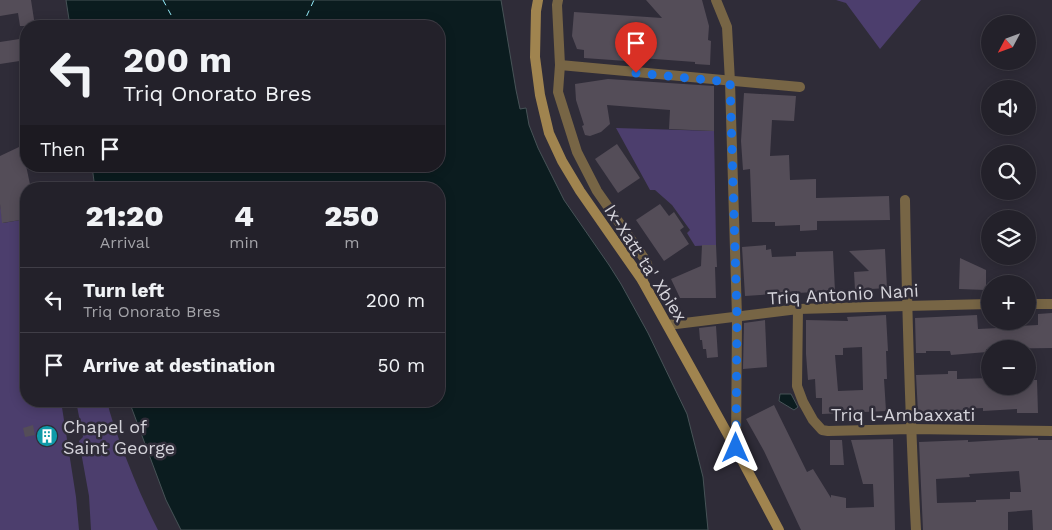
<!DOCTYPE html>
<html lang="en">
<head>
<meta charset="utf-8">
<style>
	body { margin:0; font-family:"Work Sans",sans-serif; background:#2f2e36; color:#f1f3f6; height:100vh; display:flex; flex-direction:column; font-size:19px; white-space:nowrap }
	* { box-sizing:border-box; margin:0 }
	p { font-size:16px; color:#a3a3a8 }
	.icon { flex:none; width:28px; height:28px; fill:none; stroke:currentColor; stroke-width:2; stroke-linecap:round; stroke-linejoin:round }
	.map { position:relative; flex:1; overflow:hidden }
	.details { position:absolute; left:20px; top:182px; width:425px; height:225px; display:flex; flex-direction:column; background:#23212a; border-radius:20px; box-shadow:0 2px 12px #0003,0 0 0 1px #403e47 }
	.details>* { flex:none }
	.guide { position:absolute; left:20px; top:20px; width:425px; height:152px; border-radius:20px; box-shadow:0 2px 12px #0003,0 0 0 1px #403e47; background:#23212a; color:#f1f3f6; overflow:hidden }
	.needle { width:32px; rotate:229deg }
	.fabs { position:absolute; left:981px; top:15px; display:grid; gap:10px }
	.fabs a { display:grid; place-items:center; width:55px; height:55px; border-radius:50%; background:#23212a; box-shadow:0 2px 12px #0003,0 0 0 1px #403e47; font-size:25px }
	.pin { position:absolute; display:grid; place-items:center; width:42px; height:42px; color:#fff; margin:-51px -21px; border-radius:50% 50% 50% 0; rotate:-45deg; box-shadow:0 0 5px #0007 }
	.pin .icon { rotate:45deg }
	.me { position:absolute; width:55px; margin:-28px; rotate:0deg; stroke-linejoin:round; filter:drop-shadow(0 0 4px #0008) }
	.turn { display:flex; align-items:center; gap:18px; height:105px; padding:0 20px; font-size:22px }
	.turn .icon { width:65px; height:65px; stroke-width:2.5 }
	.turn b { display:block; font-size:35px; line-height:42px }
	.then { display:flex; align-items:center; height:48px; padding:0 20px; background:#0003; gap:10px; font-size:19px }
	.eta { display:flex; justify-content:space-evenly; align-items:center; height:85px; text-align:center }
	.eta b { font-size:30px; font-weight:800; line-height:35px }
	ul { padding:0; list-style:none }
	li { display:flex; align-items:center; gap:15px; height:65px; padding:0 20px; border-top:1px solid #403e47 }
	li div { flex:1 }
	li b { display:block; font-size:19px }
	li em { font-style:normal }
	.map>svg:first-child { display:block }
</style>
</head>
<body>
<div class="map">
<svg width="1052" height="530" viewBox="0 0 1052 530">
	<rect width="100%" height="100%" fill="#2f2c38"/>
	<g fill="#4c3e6d">
		<polygon points="836,0 921,0 880,49 846,3"/>
		<polygon points="616,128 714,131 716,245 695,246 687,233 690,230 672,205 655,190 650,190"/>
		<polygon points="0,204 3,223 26,219 26,401 61,401 76,497 79,530 0,530"/>
		<path d="M76,401h31c3,14 8,27 13,41 11,30 23,59 38,88h-67l-2,-34 -10,-55 4,-4z"/>
	</g>
	<g fill="#0b1c1f" stroke="#475357">
		<polygon points="66,0 501,0 516,90 520,109 526,108 529,125 538,148 564,200 609,265 621,284 648,333 687,414 703,477 708,530 181,530 166,500 129,401 439,401 439,189 95,189 92,166 439,166 439,26 70,26"/>
		<polygon points="780,394 791,394 798,407 794,410 779,401"/>
	</g>
	<g fill="none" stroke-linecap="round" stroke-linejoin="round">
		<g stroke="#97f0fe" stroke-width="1" stroke-dasharray="6 5" stroke-linecap="butt">
			<polyline points="163,0 177,26"/>
			<polyline points="302,26 314,0"/>
		</g>
	</g>
	<g fill="#544d58" fill-rule="evenodd">
		<polygon points="0,0 31,0 35,26 20,26 18,13 0,16"/>
		<polygon points="646,0 702,0 709,26 708,40 711,41 710,65 695,64 695,62 641,58 640,62 584,58 584,50 577,49 572,36 574,12 662,18"/>
		<polygon points="26,38 26,60 0,64 0,42"/>
		<polygon points="608,79 714,86 714,131 669,129 670,110 607,105 610,124 601,132 590,136 585,135 582,126 584,125 576,100 575,84"/>
		<polygon points="744,93 796,96 794,121 772,120 770,156 789,155 790,180 816,179 816,198 889,196 890,220 817,221 817,230 800,231 800,225 775,226 775,222 752,222 750,169 743,170 741,141"/>
		<polygon points="617,144 640,178 618,193 595,159"/>
		<polygon points="19,147 20,157 24,156 31,189 26,189 26,219 2,223 0,204 0,156"/>
		<polygon points="660,204 669,216 674,212 684,227 680,230 689,244 664,261 636,220"/>
		<polygon points="702,245 716,245 717,267 715,267 716,298 680,298 671,279 701,266"/>
		<polygon points="766,245 766,250 771,249 772,257 796,256 796,252 833,251 835,291 797,293 797,291 774,293 774,294 745,296 742,247"/>
		<polygon points="885,249 887,288 855,290 854,272 869,271 849,251"/>
		<polygon points="960,258 986,270 986,290 959,289"/>
		<polygon points="1052,313 1052,348 986,349 987,352 951,355 950,351 926,351 926,353 916,353 915,318 977,315 978,329 998,328 997,321 1018,321 1018,326 1038,325 1038,314"/>
		<path d="M886,315l2,36h-2l1,28h-3l2,32 -64,3v-16h-6l-1,-19 -7,1 -2,-26v-34l42,1 -1,-4zM862,347l1,43 -25,1 -3,-36h8v-7z"/>
		<polygon points="765,320 767,367 743,369 744,323"/>
		<polygon points="716,326 718,357 707,358 706,349 703,349 702,340 700,340 699,328"/>
		<polygon points="948,371 957,371 957,379 990,378 990,386 1028,386 1028,380 1037,380 1038,413 1017,413 1017,409 983,411 983,408 963,409 963,413 949,414 949,411 918,413 916,375 948,374"/>
		<polygon points="774,405 807,472 813,469 831,498 831,495 846,498 846,508 874,507 873,484 863,484 851,440 893,439 895,530 801,530 764,451 746,419"/>
		<polygon points="33,425 35,435 25,437 23,428"/>
		<path d="M1033,438h5v2h14v90h-19l-1,-20 -24,2v18h-85l-4,-88 49,-2v2zM1019,471l2,21h-11v7l-34,1v2l-39,1 -1,-24 34,-2 -1,-3z"/>
		<polygon points="830,440 842,440 844,465 830,465"/>
	</g>
	<g fill="none" stroke-linecap="round" stroke-linejoin="round">
		<g stroke="#776545" stroke-width="10">
			<polyline points="558,0 557,5 560,65 558,92 577,152 597,191 646,261 648,267 642,280"/>
			<polyline points="716,0 727,27 730,82 737,317 736,449"/>
			<polyline points="560,65 800,87"/>
			<path d="M905,200c2,110 5,220 11,330"/>
			<polyline points="1028,304 1052,304"/>
			<polyline points="798,309 797,386 803,402 813,420 822,430 828,431 911,429 1052,431"/>
			<polyline points="668,325 798,309 906,306 990,304"/>
		</g>
		<polyline stroke="#a0844f" stroke-width="10" points="538,0 536,11 535,57 540,95 549,133 562,161 580,191 642,280 736,449 779,530"/>
	</g>
	<g fill="none" stroke-linecap="round" stroke-linejoin="round">
		<polyline stroke="#1a73e8" stroke-width="9" stroke-dasharray="0 16.2" points="636,73 730,82 737,317 736,448"/>
	</g>
	<defs>
		<g id="building-disc" transform="scale(1.125)"><circle r="9.5" fill="#0f9aa8" stroke="#2f2c38"/><path d="M-4-6H4V6H1V3H-1V6H-4ZM-2.5-4.3h1.7v1.8h-1.7ZM.8-4.3h1.7v1.8H.8ZM-2.5-1h1.7V.8h-1.7ZM.8-1h1.7V.8H.8Z" fill="#fff"/></g>
	</defs>
	<g fill-rule="evenodd">
		<use href="#building-disc" x="47" y="436"/>
	</g>
	<g text-anchor="middle" dominant-baseline="central" stroke-width="5" stroke-linejoin="round" paint-order="stroke">
		<g font-size="18" fill="#d4d3da" stroke="#2f2c38">
			<text transform="translate(646 263) rotate(57)">Ix-Xatt ta' Xbiex</text>
			<text transform="translate(843 294) rotate(-3)">Triq Antonio Nani</text>
			<text x="903" y="414">Triq l-Ambaxxati</text>
		</g>
		<g font-size="18" fill="#d4d3da" stroke="#2f2c38" text-anchor="start">
			<text x="63" y="426">Chapel of<tspan x="63" dy="21">Saint George</tspan></text>
		</g>
	</g>
</svg>
<div class="fabs">
<a><svg class="needle" viewBox="-14 -14 28 28"><path d="M0-13l5 13h-10z" fill="#e53935"/><path d="M0 13l5-13h-10z" fill="#a3a3a8"/></svg></a>
<a><svg class="icon" aria-label="sound" viewBox="0 0 24 24"><path d="M4 9h4l5-4v14l-5-4H4zM17 9q2 3 0 6"/></svg></a>
<a><svg class="icon" aria-label="search" viewBox="0 0 24 24"><circle cx="10" cy="10" r="6"/><path d="M15 15l6 6"/></svg></a>
<a><svg class="icon" aria-label="layers" viewBox="0 0 24 24"><path d="M12 4l9 5-9 5-9-5zM3 14l9 5 9-5"/></svg></a>
<a>+</a>
<a>−</a>
</div>
<div class="pin" style="left:636px;top:73px;background:#d93025"><svg class="icon" aria-label="arrive" viewBox="0 0 24 24"><path d="M6 21V4h12l-3 4 3 4H6"/></svg></div>
<svg class="me" style="left:736px;top:448px" viewBox="-20 -20 40 40"><path d="M0-17L14 15 0 8-14 15z" fill="#1a73e8" stroke="#fff" stroke-width="4"/></svg>
<div class="guide">
<div class="turn"><svg class="icon" aria-label="left" viewBox="0 0 24 24"><path d="M17 20v-9H6M10 6l-5 5 5 5"/></svg><div><b>200 m</b>Triq Onorato Bres</div></div>
<div class="then">Then<svg class="icon" aria-label="arrive" viewBox="0 0 24 24"><path d="M6 21V4h12l-3 4 3 4H6"/></svg></div>
</div>
<section class="details">
<div class="eta">
<div><b>21:20</b><p>Arrival</p></div>
<div><b>4</b><p>min</p></div>
<div><b>250</b><p>m</p></div>
</div>
<ul>
<li><svg class="icon" aria-label="left" viewBox="0 0 24 24"><path d="M17 20v-9H6M10 6l-5 5 5 5"/></svg><div><b>Turn left</b><p>Triq Onorato Bres</p></div><em>200 m</em></li>
<li><svg class="icon" aria-label="arrive" viewBox="0 0 24 24"><path d="M6 21V4h12l-3 4 3 4H6"/></svg><div><b>Arrive at destination</b></div><em>50 m</em></li>
</ul>
</section>
</div>
</body>
</html>
